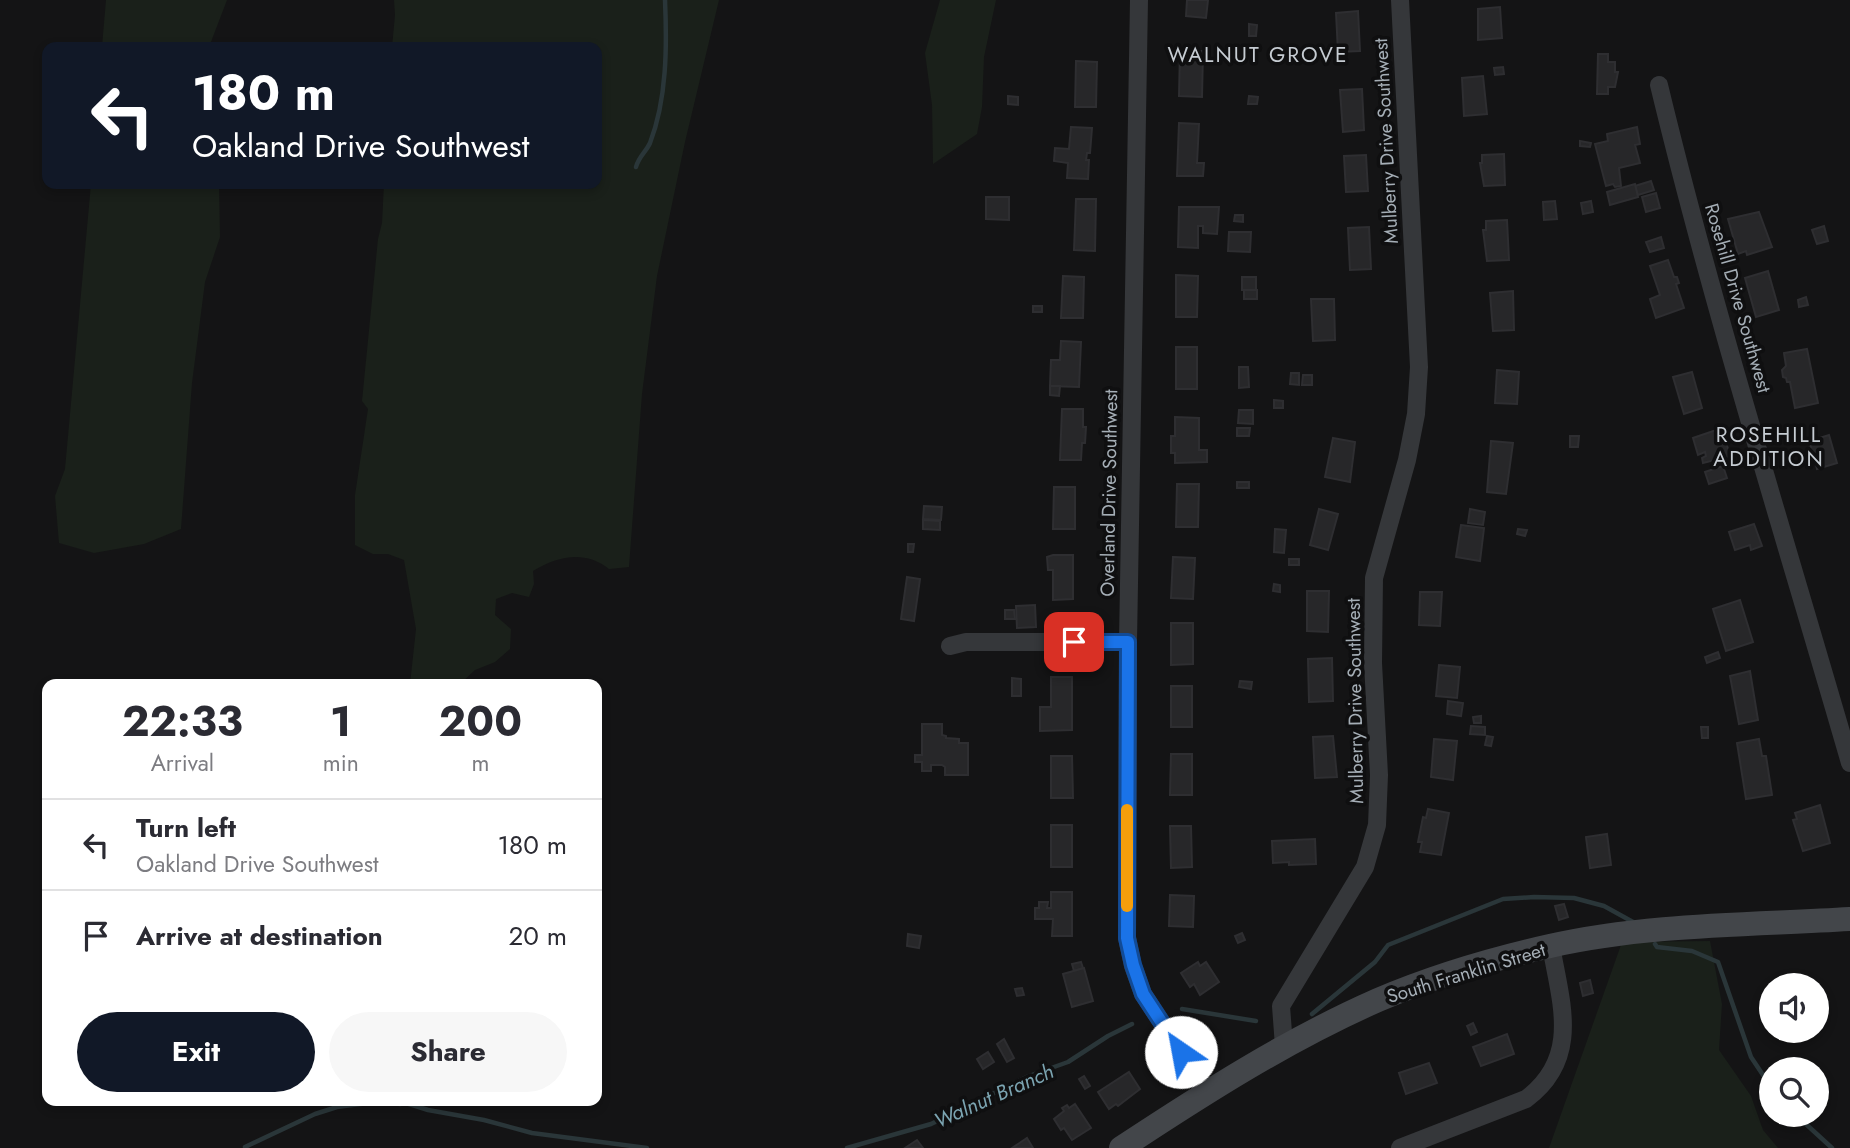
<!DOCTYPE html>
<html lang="en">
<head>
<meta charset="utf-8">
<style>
	body { margin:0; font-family:Jost,sans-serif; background:#f7f7f7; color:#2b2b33; height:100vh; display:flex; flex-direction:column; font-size:26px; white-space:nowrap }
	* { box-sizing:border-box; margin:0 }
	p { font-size:23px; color:#7c7c81 }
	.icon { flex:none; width:38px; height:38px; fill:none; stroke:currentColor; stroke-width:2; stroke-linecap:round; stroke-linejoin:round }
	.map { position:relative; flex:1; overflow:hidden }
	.drawer { position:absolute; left:42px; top:679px; width:560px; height:427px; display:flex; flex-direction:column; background:#fff; border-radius:14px; box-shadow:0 4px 10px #0003 }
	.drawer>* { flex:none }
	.guide { position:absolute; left:42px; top:42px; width:560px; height:147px; border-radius:14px; box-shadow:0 4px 10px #0003; background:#111827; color:#fff; overflow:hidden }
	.tools { position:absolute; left:1759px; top:973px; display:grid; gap:14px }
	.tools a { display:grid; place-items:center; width:70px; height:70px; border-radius:50%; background:#fff; box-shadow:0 4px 10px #0003; font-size:35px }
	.pin { position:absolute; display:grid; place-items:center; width:60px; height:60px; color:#fff; margin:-30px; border-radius:14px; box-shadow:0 4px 10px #0006 }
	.me { position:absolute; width:77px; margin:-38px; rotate:327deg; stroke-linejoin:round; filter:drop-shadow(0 0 5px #0008) }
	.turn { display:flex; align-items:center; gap:24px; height:147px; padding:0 35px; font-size:32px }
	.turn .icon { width:91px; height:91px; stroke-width:2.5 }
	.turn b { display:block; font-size:49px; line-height:60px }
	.eta { display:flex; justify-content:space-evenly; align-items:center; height:119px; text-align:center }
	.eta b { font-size:42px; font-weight:700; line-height:49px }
	.cta { display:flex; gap:14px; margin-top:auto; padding:14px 35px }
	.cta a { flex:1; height:80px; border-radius:42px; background:#111827; color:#fff; font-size:28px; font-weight:700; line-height:80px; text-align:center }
	.cta a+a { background:#f7f7f7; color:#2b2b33 }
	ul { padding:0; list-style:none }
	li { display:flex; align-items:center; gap:21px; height:91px; padding:0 35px; border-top:2px solid #e1e1e2 }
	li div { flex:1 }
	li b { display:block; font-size:26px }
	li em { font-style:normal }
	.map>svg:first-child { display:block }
</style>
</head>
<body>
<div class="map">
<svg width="1850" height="1148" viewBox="0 0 1850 1148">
	<rect width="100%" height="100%" fill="#141415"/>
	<g fill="#1a201a">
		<polygon points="106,0 227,0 209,47 102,47"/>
		<path d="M394,0h325l-34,142 -28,134 -15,118 -13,173 -20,2c-24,-19 -51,-13 -76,2l1,13 -5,13 -17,-4 -16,6 -1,16 16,14 -1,20 -15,13 -20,8 -15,14h-50l6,-55 -12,-69 -16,-6h-15l-18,-9v-50l13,-86 -6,-8 16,-162 4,-16 2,-39h213v-137h-205l3,-32z"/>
		<polygon points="940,0 996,0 984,57 982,107 977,134 933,164 932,105 925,53"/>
		<polygon points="91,184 219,184 220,237 205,282 192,383 181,529 144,544 94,553 59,543 55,496 65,469"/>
		<polygon points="1710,941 1722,1004 1719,1050 1751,1096 1763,1130 1778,1148 1549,1148 1622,942"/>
	</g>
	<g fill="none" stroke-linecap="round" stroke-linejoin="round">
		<g stroke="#2a3639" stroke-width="4.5">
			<path d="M636,167c3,-11 10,-15 14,-24 17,-44 17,-97 15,-143"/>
			<polyline points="1655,944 1657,947 1692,951 1718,962 1751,1057 1771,1087"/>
			<polyline points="1182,1009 1256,1021"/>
			<polyline points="1312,1014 1375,962 1388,945 1503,899 1534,897 1574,898 1604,906 1633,922"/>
			<polyline points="1796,1115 1832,1148"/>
			<polyline points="245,1147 315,1114 337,1107 383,1101 400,1104 406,1103 428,1110 484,1120 532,1133 647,1148"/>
			<polyline points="847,1148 931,1124 1029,1076 1068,1062 1108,1036 1132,1024"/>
		</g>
	</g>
	<g fill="#272729" stroke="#2e2e31" stroke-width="2">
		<polygon points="1187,0 1208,0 1206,18 1186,16"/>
		<polygon points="1500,7 1502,38 1478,40 1478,9"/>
		<polygon points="1358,11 1360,51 1338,52 1336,13"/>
		<polygon points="1249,24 1257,25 1256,36 1249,36"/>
		<polygon points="1180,51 1203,51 1202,97 1179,96"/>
		<polygon points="1598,54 1608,54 1608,62 1615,62 1615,72 1618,72 1615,87 1608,87 1608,94 1597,94"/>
		<polygon points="1076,61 1097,62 1096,107 1075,107"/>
		<polygon points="1503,67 1504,74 1495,75 1494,68"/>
		<polygon points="1483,76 1487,114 1464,116 1462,78"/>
		<polygon points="1362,89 1364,130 1343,132 1340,90"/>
		<polygon points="1008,96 1018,97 1018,105 1008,104"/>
		<polygon points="1249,96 1258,97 1257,104 1248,104"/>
		<polygon points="1179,123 1199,124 1197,163 1204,163 1203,176 1177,176"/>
		<polygon points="1071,127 1092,128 1090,153 1087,153 1086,160 1089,160 1088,179 1067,178 1068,163 1054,161 1055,148 1069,149"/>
		<polygon points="1637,127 1640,144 1635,145 1640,163 1619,168 1621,186 1615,187 1613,184 1606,186 1595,144 1608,141 1607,134"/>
		<polygon points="1580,141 1591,143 1590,147 1580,146"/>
		<polygon points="1504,154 1505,185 1484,186 1480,163 1482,163 1482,155"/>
		<polygon points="1366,155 1368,191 1346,192 1344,156"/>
		<polygon points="1651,181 1654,190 1638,195 1635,186"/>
		<polygon points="1635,184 1638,197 1610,205 1607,192"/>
		<polygon points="1656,193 1660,208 1646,212 1642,197"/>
		<polygon points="986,197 1009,197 1009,220 986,219"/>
		<polygon points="1076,199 1096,199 1095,251 1074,250"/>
		<polygon points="1555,201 1557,219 1544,220 1543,202"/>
		<polygon points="1591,201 1593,212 1583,214 1581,203"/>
		<polygon points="1179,207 1219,207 1217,234 1203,233 1203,226 1198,226 1198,248 1178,247"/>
		<polygon points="1759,212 1772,247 1747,255 1746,251 1738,254 1728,219"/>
		<polygon points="1235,215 1243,215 1243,222 1234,221"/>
		<polygon points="1507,220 1509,260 1487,261 1483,230 1486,230 1486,221"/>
		<polygon points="1824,226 1828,241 1817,244 1812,230"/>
		<polygon points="1369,227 1371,269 1350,270 1348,228"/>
		<polygon points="1229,232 1251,232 1250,252 1228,251"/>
		<polygon points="1661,237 1664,248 1650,252 1646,242"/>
		<polygon points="1668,260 1674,277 1677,277 1679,283 1676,284 1684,308 1656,318 1650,299 1660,295 1650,266"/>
		<polygon points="1768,271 1779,310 1756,317 1745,278"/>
		<polygon points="1176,275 1198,276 1197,317 1176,317"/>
		<polygon points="1063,276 1084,277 1083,318 1061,318"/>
		<rect x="1242" y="277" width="14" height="13"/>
		<rect x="1244" y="290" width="13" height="9"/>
		<polygon points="1513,291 1514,330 1493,331 1490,293"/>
		<polygon points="1806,297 1808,305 1799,307 1798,300"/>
		<polygon points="1311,299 1334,299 1335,340 1313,341"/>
		<rect x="1033" y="306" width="9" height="6"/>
		<polygon points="1061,341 1081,342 1079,387 1050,386 1051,360 1060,360"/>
		<rect x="1176" y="347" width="21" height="42"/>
		<polygon points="1807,349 1818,403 1795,408 1790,382 1787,382 1786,378 1783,377 1782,370 1786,366 1784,353"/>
		<polygon points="1239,367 1248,367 1249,387 1239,388"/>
		<polygon points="1497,370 1519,372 1517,404 1495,403"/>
		<polygon points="1692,372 1702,408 1684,414 1673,377"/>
		<polygon points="1291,373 1299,373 1299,385 1290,384"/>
		<polygon points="1303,375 1312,375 1312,385 1302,385"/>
		<polygon points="1050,386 1060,386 1059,396 1050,395"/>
		<polygon points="1274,400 1283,401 1283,408 1274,408"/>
		<polygon points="1062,409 1083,409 1083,427 1086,427 1085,443 1082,443 1081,460 1060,460"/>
		<polygon points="1239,410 1253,410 1253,424 1238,423"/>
		<polygon points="1175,417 1199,418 1199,450 1207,450 1207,462 1175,463 1175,453 1171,453 1171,436 1175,436"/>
		<polygon points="1237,428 1250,428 1249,436 1237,436"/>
		<polygon points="1722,428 1730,456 1703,463 1702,458 1706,456 1705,452 1698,455 1693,438"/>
		<polygon points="1829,435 1837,463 1817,469 1815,461 1812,462 1808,448 1811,447 1810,441"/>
		<polygon points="1570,436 1579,436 1578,447 1570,447"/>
		<polygon points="1333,438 1355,442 1350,482 1325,477"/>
		<polygon points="1491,441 1513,443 1506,494 1487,492"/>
		<polygon points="1723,466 1727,478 1709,484 1705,472"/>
		<rect x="1237" y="482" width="12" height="6"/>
		<polygon points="1177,484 1199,484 1198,527 1176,527"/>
		<polygon points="1054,487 1075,487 1075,529 1053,529"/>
		<polygon points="924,506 942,507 941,520 923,519"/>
		<polygon points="1319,509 1338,514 1328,550 1310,545"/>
		<polygon points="1470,509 1485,512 1483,525 1468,523"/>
		<polygon points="923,520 940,521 940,530 923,529"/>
		<polygon points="1754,524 1762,546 1751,550 1750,545 1735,550 1729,532"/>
		<polygon points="1461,525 1484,528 1480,561 1456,557"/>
		<polygon points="1275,529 1286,530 1284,553 1274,552"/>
		<polygon points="1518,529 1527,530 1525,536 1517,534"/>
		<polygon points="908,544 914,544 913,552 908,552"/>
		<polygon points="1053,555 1073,555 1073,599 1053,600 1053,570 1048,570 1047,557"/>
		<polygon points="1173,557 1195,558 1193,599 1171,598"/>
		<rect x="1289" y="559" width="10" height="6"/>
		<polygon points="907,577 920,579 914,621 901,619"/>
		<polygon points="1274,584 1280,585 1280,592 1273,591"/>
		<polygon points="1307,591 1329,591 1328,632 1307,631"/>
		<polygon points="1420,592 1442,592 1440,626 1419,625"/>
		<polygon points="1740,600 1753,642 1726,651 1713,609"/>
		<polygon points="1035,605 1036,627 1017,628 1016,606"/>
		<polygon points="1005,610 1014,610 1015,619 1005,619"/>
		<polygon points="1171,623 1193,623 1193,664 1171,665"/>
		<polygon points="1718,652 1720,658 1707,663 1705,657"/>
		<polygon points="1332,658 1333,701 1309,702 1308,659"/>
		<polygon points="1439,665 1460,667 1457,698 1436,696"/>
		<polygon points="1750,671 1758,720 1739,724 1730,676"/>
		<polygon points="1051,677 1072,677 1072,730 1040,731 1040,707 1051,707"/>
		<polygon points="1012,678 1021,679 1021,696 1012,696"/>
		<polygon points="1240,681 1252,682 1251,689 1239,687"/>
		<rect x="1171" y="686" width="21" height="41"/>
		<polygon points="1448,701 1463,703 1461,716 1447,714"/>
		<polygon points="1481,716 1481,723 1474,723 1473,717"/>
		<polygon points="922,724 942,724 942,735 946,736 946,738 959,739 959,743 968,743 968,775 945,775 945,767 942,765 931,765 931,771 922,771 922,762 915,762 915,755 922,755"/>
		<polygon points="1471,726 1485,727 1485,735 1470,734"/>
		<polygon points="1701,727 1708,727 1708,738 1702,738"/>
		<polygon points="1333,736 1337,777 1315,778 1313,737"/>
		<polygon points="1487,736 1493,737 1491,746 1485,745"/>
		<polygon points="1434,739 1457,741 1453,780 1431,777"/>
		<polygon points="1759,739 1762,756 1766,756 1772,795 1746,799 1737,743"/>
		<polygon points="1171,754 1192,754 1192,795 1170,795"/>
		<polygon points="1051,756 1072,756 1073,798 1051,798"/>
		<polygon points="1820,805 1830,843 1803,851 1793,820 1797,819 1795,813"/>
		<polygon points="1428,809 1449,813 1441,855 1420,852 1422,842 1418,842 1423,817 1426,818"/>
		<rect x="1051" y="825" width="21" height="42"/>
		<polygon points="1170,826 1191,826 1192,867 1171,868"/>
		<polygon points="1607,834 1611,865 1590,868 1586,837"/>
		<polygon points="1315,839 1316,864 1289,865 1289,862 1273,863 1272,841"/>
		<polygon points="1051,892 1072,892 1072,936 1052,936 1053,919 1035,919 1035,908 1039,908 1039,902 1048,902 1047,908 1051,908"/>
		<polygon points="1170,895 1194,896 1193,927 1169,926"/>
		<polygon points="1564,904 1568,917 1559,920 1555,906"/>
		<polygon points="1242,933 1245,940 1238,943 1235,936"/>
		<polygon points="908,934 921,936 919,948 907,946"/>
		<polygon points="1081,962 1083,968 1074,971 1072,964"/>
		<polygon points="1198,962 1200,966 1206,962 1219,982 1200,995 1194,984 1190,987 1181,973"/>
		<polygon points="1084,968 1093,1001 1072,1007 1063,974"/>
		<polygon points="1590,980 1593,993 1583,996 1580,983"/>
		<polygon points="1022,988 1024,995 1017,996 1015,989"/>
		<polygon points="1473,1023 1477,1032 1471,1035 1467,1026"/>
		<polygon points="1507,1034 1514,1054 1481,1066 1473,1047"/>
		<polygon points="1004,1039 1014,1058 1007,1062 997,1044"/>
		<polygon points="988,1052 994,1062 983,1069 977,1059"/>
		<polygon points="1429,1063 1437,1083 1406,1094 1399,1073"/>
		<polygon points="1129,1072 1140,1089 1118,1106 1116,1104 1109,1109 1098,1092"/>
		<polygon points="1084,1076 1090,1086 1085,1089 1079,1079"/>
		<polygon points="1075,1104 1091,1128 1072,1140 1064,1128 1061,1130 1054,1119 1064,1111 1062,1108 1067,1105 1069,1108"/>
		<polygon points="1027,1138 1033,1148 1012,1148"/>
		<polygon points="917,1140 923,1148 905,1148"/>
	</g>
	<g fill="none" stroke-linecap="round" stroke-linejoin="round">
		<g stroke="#35373a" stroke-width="18">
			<polyline points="1139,0 1128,642 1127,938 1133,966 1143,994 1207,1091"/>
			<path d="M1659,85c55,228 126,453 191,678"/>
			<polyline points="950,646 966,642 1128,642"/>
			<polyline points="1284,1046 1281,1006 1365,867 1377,825 1379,775 1373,663 1374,578 1407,460 1416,414 1419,367 1400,0"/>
			<path d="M1400,1148l126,-49c55,-41 35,-96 25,-153"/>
		</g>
		<path stroke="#43464a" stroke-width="24" d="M1121,1148c82,-54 166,-108 257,-148 54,-23 114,-41 172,-54 97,-22 200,-21 300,-27"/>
	</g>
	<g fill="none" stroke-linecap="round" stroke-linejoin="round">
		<g stroke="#114b97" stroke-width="18">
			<polyline id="route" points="1074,642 1128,642 1127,938 1133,965 1143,994 1181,1052"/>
		</g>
		<use href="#route" stroke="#1a73e8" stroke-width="12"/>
		<polyline stroke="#f59e0b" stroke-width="12" points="1127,906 1127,810"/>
	</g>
	<g text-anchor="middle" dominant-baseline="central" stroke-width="7" stroke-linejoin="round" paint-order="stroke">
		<g font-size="19" fill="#a5aeb6" stroke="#0f0f10">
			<text transform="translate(1386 141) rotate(-93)">Mulberry Drive Southwest</text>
			<text transform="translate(1738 298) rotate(74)">Rosehill Drive Southwest</text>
			<text transform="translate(1109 493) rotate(-89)">Overland Drive Southwest</text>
			<text transform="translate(1355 701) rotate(-91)">Mulberry Drive Southwest</text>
			<text transform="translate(1466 973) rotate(-17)">South Franklin Street</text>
		</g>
		<g font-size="21" letter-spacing="2" fill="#c6ccd2" stroke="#0f0f10">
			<text x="1258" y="55">WALNUT GROVE</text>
			<text x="1769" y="435">ROSEHILL<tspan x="1769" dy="24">ADDITION</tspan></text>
		</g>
		<g font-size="21" font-style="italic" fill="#7ba4b1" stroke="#0f0f10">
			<text transform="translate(994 1096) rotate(-24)">Walnut Branch</text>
		</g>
	</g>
</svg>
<div class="tools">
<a><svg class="icon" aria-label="sound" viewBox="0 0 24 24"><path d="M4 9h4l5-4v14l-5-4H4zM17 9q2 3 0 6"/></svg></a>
<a><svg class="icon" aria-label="search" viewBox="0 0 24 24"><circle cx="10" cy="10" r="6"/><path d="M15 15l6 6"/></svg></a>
</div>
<div class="pin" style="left:1074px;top:642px;background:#d93025"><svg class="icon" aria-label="arrive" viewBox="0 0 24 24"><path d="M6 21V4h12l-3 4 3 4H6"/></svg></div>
<svg class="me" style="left:1181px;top:1052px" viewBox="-20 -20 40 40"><circle r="19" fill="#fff"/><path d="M0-13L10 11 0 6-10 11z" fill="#1a73e8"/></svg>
<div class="guide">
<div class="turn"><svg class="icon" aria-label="left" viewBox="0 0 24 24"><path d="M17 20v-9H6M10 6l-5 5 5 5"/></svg><div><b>180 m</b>Oakland Drive Southwest</div></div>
</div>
<section class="drawer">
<div class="eta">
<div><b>22:33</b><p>Arrival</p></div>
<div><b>1</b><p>min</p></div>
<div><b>200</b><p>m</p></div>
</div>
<ul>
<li><svg class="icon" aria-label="left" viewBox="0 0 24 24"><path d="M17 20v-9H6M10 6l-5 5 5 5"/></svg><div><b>Turn left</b><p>Oakland Drive Southwest</p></div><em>180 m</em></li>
<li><svg class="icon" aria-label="arrive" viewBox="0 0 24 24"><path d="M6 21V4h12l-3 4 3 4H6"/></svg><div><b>Arrive at destination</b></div><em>20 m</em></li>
</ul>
<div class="cta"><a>Exit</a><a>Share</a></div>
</section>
</div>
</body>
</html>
